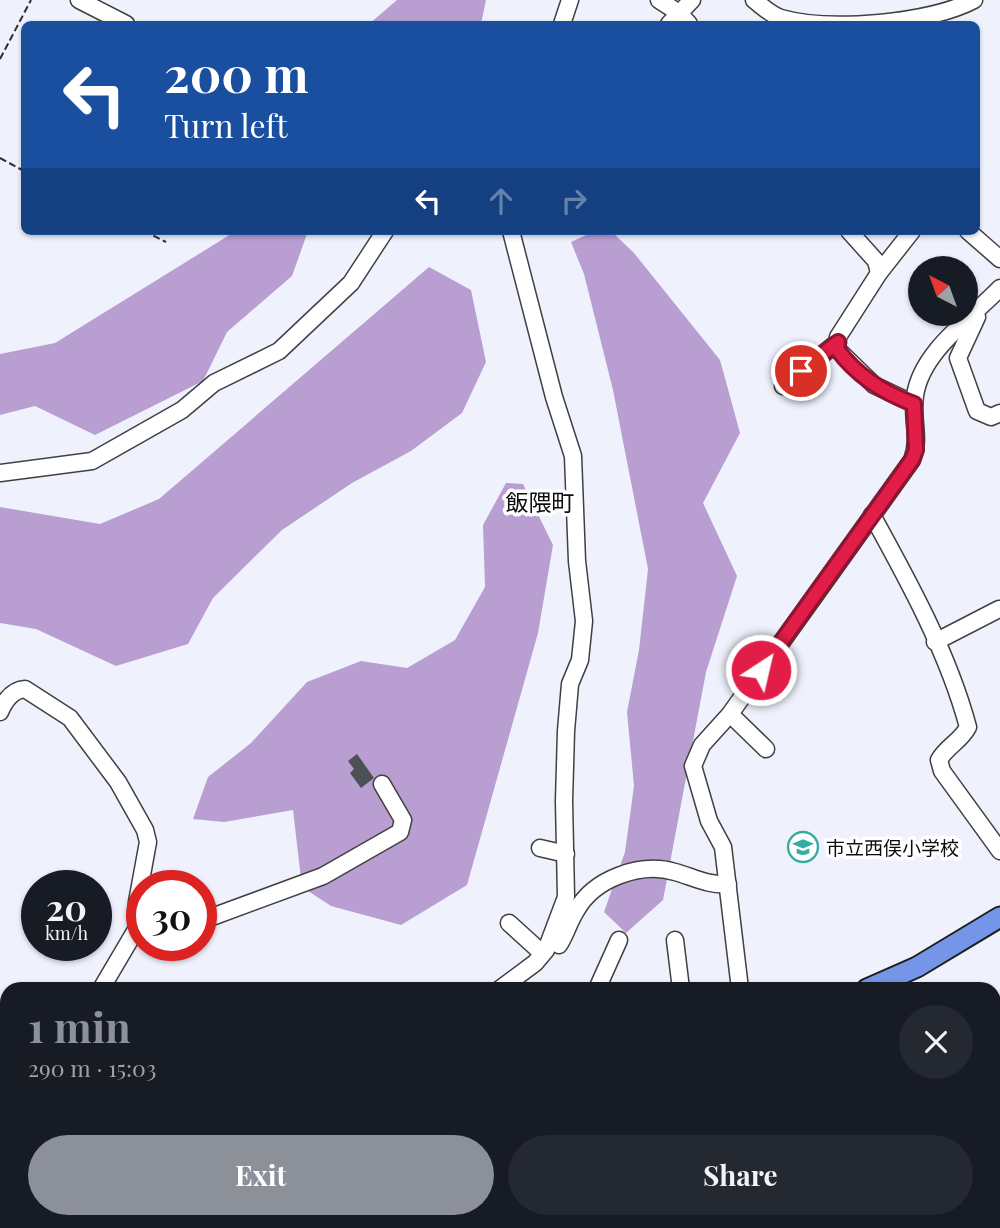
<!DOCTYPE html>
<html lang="en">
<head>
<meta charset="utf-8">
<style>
	body { margin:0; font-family:"Playfair Display","Noto Sans JP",serif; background:#242831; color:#f1f3f6; height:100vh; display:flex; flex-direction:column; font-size:26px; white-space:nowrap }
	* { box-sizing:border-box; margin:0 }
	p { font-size:23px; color:#9ea1a6 }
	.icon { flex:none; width:38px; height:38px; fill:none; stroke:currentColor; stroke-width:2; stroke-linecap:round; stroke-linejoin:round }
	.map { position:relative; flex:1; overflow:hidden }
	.sheet { position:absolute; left:0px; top:982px; width:1001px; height:247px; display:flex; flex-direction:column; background:#171b24; border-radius:21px 21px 0 0; box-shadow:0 2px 5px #0004 }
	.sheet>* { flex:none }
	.guide { position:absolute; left:21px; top:21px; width:959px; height:214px; border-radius:10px; box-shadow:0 2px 5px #0004; background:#1a4fa0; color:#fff; overflow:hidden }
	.needle { width:46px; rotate:319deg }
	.buttons { position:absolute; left:908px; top:256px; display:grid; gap:14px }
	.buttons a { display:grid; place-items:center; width:70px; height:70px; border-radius:50%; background:#171b24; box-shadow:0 2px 5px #0004; font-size:35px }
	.speed { position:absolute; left:21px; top:870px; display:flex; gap:14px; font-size:35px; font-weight:700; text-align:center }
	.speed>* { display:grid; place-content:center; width:91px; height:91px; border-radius:50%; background:#171b24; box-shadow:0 2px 5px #0004; line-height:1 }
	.speed small { font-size:18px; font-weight:400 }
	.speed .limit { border:10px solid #d22; background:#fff; color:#111 }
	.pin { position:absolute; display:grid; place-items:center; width:60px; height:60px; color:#fff; margin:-30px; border:4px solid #fff; border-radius:50%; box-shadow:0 2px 7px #0007 }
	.me { position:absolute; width:77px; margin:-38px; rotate:35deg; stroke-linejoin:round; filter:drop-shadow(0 0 5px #0008) }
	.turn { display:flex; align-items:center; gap:24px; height:147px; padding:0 28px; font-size:32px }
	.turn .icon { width:91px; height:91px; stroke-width:2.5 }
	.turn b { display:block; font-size:49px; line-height:60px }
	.lanes { display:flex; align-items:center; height:66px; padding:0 28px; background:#0003; justify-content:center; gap:35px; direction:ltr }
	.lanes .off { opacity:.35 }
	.round { display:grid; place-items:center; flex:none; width:74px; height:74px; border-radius:37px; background:#242831 }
	.headline { display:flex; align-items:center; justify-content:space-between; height:119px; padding:0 28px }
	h1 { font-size:42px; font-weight:700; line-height:52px; color:#8c9099 }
	.action { display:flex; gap:14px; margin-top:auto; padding:14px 28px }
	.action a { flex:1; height:80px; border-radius:42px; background:#8c9099; color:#fff; font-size:28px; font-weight:700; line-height:80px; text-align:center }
	.action a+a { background:#242831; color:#f1f3f6 }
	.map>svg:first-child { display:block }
</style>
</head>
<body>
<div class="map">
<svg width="1000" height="1228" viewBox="0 0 1000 1228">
	<rect width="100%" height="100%" fill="#eff2fd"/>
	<g fill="#b99ed2">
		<polygon points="397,0 486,0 481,24 369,24"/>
		<polygon points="236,231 308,231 292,276 227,332 203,381 95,435 35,406 0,415 0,354 55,343"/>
		<polygon points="595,231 611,231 634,253 720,360 740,433 703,503 737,576 706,672 663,900 626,933 604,912 625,852 634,786 627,712 639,650 648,569 613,390 584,274 571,242"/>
		<polygon points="429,267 471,290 486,362 462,413 411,451 352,483 282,530 213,598 188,644 116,666 36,629 0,623 0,507 100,524 159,499"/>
		<polygon points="506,483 523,484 553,545 538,633 467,885 401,925 331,906 302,887 293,810 224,822 193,819 208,777 251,743 307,682 361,661 407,668 455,640 485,587 483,525"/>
		<polygon points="633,1222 849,1222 850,1228 618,1228"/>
	</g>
	<polygon fill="#4b5154" points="357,754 374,778 361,788 350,773 354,769 348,761"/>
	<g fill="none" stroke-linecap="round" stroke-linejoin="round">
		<g stroke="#404040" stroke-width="19">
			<g id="minor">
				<polyline points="79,0 126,24"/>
				<polyline points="659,0 679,13 689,24"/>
				<path d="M754,0c9,7 17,15 27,18 49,14 149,5 193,-18"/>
				<polyline points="562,24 570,0"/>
				<polyline points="669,24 692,0"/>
				<polyline points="849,231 876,261 879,273 838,337 837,349 874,385 914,404"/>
				<polyline points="968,231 1000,259"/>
				<polyline points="879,273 912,231"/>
				<polyline points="977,317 958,358 977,411 991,417 1000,413"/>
				<polyline points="783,386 838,342"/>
				<polyline points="0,473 92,461 182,410 214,383 279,351 351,283 385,231"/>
				<path d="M872,515c37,67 76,138 96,212 -7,14 -21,19 -29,33l3,11 58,80"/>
				<polyline points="935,642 999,609"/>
				<path d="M0,712c5,-12 12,-22 25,-23l45,29 48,64 27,48 3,12 -11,60v26l-36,61"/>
				<polyline points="730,714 766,749"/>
				<polyline points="540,848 566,854"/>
				<polyline points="201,921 323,876 400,832 403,820 382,784"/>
				<polyline points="509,923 542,953"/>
				<polyline points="675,940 681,989"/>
				<path d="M559,945c7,-11 10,-23 17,-34 18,-33 65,-49 99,-39 18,5 34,14 53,12"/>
				<polyline points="500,989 535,963 546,950 566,897 564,801 566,731 570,684 580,660 584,621 577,561 573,456 554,397 511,231"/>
				<polyline points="597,989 619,940"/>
				<path d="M740,989l-17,-142 -14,-26 -16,-55 9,-21 28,-31 182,-254c9,-22 -1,-42 3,-64 6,-44 55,-77 85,-108"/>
				<polyline points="0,1029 7,1030"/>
				<polyline points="994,1094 1000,1094"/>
				<polyline points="118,1222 121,1228"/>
				<polyline points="357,1222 359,1228"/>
				<polyline points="883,1222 888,1228"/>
				<polyline points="72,1228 91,1222"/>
				<polyline points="539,1228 553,1222"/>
			</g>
		</g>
		<g stroke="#1e1e1e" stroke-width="23">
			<g id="major">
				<polyline points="867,989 917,967 1000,917"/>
				<polyline points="223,1228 233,1222"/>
			</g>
		</g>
		<g stroke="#2f2f2f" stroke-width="2" stroke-dasharray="7 3.5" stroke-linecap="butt">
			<polyline points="0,59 31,0"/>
			<polyline points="0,158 24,171"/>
			<polyline points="144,231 166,242"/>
		</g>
		<use href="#minor" stroke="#fff" stroke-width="16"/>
		<use href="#major" stroke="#7495e8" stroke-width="19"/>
	</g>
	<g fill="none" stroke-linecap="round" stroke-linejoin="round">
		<g stroke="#92132f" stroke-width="18">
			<path id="route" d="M761,670l151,-210 4,-10 -2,-46c-30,-11 -58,-29 -77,-55l1,-7 -37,29"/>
		</g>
		<use href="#route" stroke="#e11d48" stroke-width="12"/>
	</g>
	<defs>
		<g id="school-ring" transform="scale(1.575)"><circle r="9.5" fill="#fff" stroke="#36aca2" stroke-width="1.5"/><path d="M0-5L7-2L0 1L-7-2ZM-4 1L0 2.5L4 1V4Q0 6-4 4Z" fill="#36aca2"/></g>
	</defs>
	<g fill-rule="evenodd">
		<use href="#school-ring" x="803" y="847"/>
	</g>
	<g text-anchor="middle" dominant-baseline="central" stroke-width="7" stroke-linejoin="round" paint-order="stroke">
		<g font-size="19" fill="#0d0d0d" stroke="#fff" text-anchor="start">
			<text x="826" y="847">市立西俣小学校</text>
		</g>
		<g font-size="23" fill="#0d0d0d" stroke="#fff">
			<text x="540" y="501">飯隈町</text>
		</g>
	</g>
</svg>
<div class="buttons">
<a><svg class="needle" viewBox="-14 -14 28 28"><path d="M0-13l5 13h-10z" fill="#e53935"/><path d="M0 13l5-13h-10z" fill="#9ea1a6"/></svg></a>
</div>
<div class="speed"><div>20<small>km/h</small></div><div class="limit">30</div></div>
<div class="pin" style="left:801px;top:371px;background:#d93025"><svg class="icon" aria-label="arrive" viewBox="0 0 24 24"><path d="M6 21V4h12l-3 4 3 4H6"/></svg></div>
<svg class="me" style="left:761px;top:670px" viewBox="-20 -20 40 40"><circle r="17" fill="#e11d48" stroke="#fff" stroke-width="3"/><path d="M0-11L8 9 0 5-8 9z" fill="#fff"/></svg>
<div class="guide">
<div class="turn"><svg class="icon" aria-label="left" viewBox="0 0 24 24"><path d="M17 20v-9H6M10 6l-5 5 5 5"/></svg><div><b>200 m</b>Turn left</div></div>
<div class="lanes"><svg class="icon" aria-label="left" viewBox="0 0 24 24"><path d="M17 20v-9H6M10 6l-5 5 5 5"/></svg><svg class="icon off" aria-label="ahead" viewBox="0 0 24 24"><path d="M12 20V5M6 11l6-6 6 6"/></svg><svg class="icon off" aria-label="right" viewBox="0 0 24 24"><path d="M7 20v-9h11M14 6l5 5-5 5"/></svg></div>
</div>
<section class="sheet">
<div class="headline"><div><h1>1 min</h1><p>290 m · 15:03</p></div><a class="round"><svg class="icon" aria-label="close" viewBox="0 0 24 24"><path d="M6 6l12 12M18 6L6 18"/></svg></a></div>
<div class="action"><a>Exit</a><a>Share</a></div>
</section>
</div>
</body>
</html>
